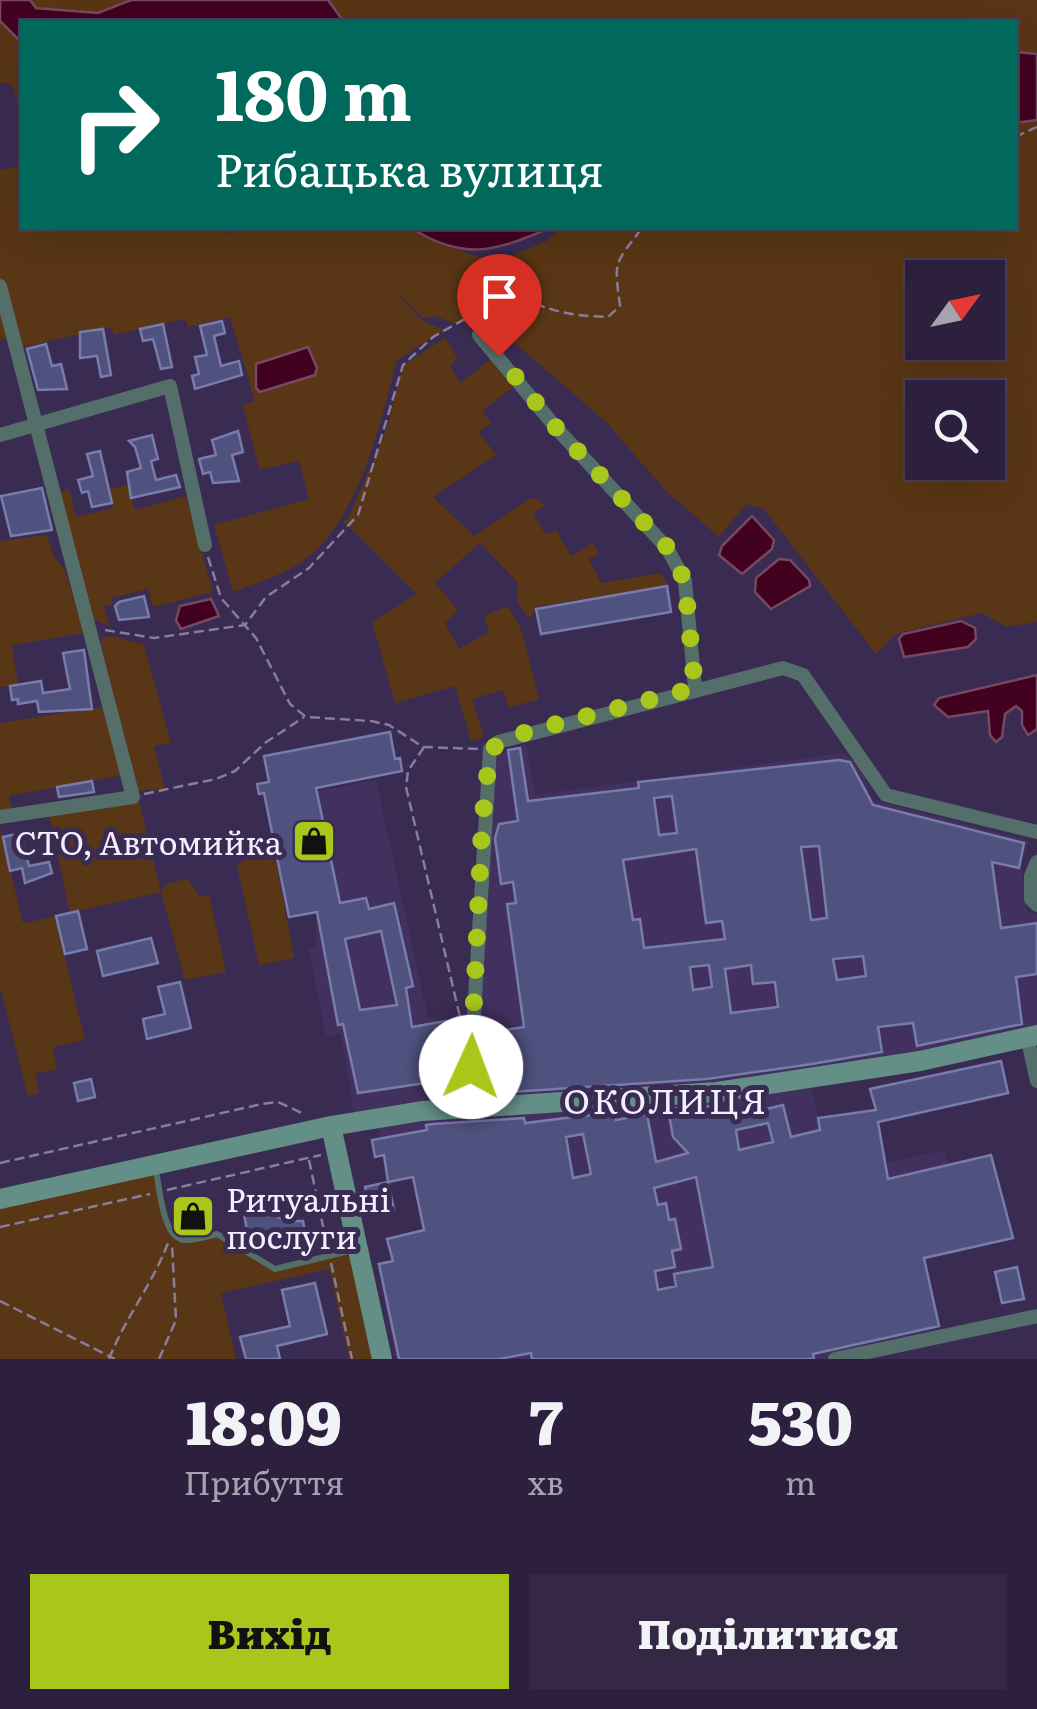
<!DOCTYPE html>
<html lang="uk">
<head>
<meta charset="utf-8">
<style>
	body { margin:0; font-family:Literata,serif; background:#342845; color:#f1f3f6; height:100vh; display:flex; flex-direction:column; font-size:38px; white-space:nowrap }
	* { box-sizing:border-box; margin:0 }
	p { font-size:32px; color:#a6a3b0 }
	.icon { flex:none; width:55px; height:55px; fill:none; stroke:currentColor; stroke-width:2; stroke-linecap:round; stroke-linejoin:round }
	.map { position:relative; height:1359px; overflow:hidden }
	.details { display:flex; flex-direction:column; background:#2c203e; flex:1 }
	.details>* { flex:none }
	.top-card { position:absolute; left:20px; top:20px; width:998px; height:210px; border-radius:0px; box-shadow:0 10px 40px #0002,0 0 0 2px #483e58; background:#00695c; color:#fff; overflow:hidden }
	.needle { width:65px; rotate:57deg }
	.tools { position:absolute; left:905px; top:260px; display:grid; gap:20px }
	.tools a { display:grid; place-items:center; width:100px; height:100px; border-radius:0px; background:#2c203e; box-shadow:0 10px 40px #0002,0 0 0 2px #483e58; font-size:50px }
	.pin { position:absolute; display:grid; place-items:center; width:85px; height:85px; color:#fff; margin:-102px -42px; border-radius:50% 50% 50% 0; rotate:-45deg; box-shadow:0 0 10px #0007 }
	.pin .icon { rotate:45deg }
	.me { position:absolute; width:110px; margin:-55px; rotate:2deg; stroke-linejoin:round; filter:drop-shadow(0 0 8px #0008) }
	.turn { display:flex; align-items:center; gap:35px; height:210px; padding:0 30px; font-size:45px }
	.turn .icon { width:130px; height:130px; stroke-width:2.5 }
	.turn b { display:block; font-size:70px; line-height:85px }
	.eta { display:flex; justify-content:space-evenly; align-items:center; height:170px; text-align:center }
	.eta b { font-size:60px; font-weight:800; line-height:70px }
	.cta { display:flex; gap:20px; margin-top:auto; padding:20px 30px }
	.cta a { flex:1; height:115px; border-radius:0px; background:#a9c71b; color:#111; font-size:40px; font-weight:800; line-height:115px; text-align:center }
	.cta a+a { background:#342845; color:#f1f3f6 }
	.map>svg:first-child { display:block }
</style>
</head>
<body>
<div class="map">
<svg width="1037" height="1359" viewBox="0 0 1037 1359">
	<rect width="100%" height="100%" fill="#3a2b53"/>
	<polygon fill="#42305f" points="526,744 535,795 842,753 859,765 873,800 1029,841 1021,865 1028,913 1037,913 1037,1035 809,1079 832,1175 945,1150 966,1251 919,1262 939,1337 835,1359 396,1359 377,1263 426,1250 409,1162 386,1167 377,1119 356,1123 341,1034 326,1036 308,948 316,946 316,913 293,796 376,780 428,1018 451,1014 474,1007 486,803 498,755"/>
	<g fill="#593615" fill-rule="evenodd">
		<polygon points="30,0 131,0 98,13 36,8"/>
		<polygon points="329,0 1037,0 1037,54 1015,52 1015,22 344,22"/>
		<polygon points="0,21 22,43 22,113 11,83 0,83"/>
		<path d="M1037,117v505l-31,5 -24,-14 -87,21 -19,20 -112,-145 -18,-5 -27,33 -53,-46 -60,-69 -121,-105 -29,7 -21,-8 -12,2 -31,-31 29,33 23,10 -47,30c-17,64 -40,169 -100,205 -19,12 -44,19 -64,27l-19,-67 95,-26 -10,-38 -39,9 -18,-65 13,-4 -25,-84 -42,10 -3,-8 -71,16 -3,-8 -97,22 -3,-12 -11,3v-170l22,-5v63h199l23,19 -21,-19h188l34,18 51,16 51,-21 14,-13h454v-109zM922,278h66v64h-66zM922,398h66v64h-66z"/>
		<polygon points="445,338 458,359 450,366 460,383 493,358 514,386 482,411 491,423 479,432 496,455 433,497 474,536 533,497 545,505 533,514 546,535 556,530 571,556 593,543 599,554 589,559 601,583 661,573 668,586 539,606 529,618 517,602 518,583 480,543 435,583 458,610 445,623 459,649 489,632 484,616 508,606 521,629 539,699 508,708 503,690 472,699 484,737 471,741 455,686 395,703 372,622 417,594 343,521 348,519 386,431 403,365"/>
		<polygon points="128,485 135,510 186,496 213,592 153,607 148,589 111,598 113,604 104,606 110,626 89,618 55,493 69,489 76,517 113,508 109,489"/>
		<polygon points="47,535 54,557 64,568 85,633 12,645 18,685 0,687 0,541"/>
		<polygon points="114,636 144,645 171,743 154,746 165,789 136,791 101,643 103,637"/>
		<polygon points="107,706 124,775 9,796 13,812 0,815 0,723"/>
		<polygon points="139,801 161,891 169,883 188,879 199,896 209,895 226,972 185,980 161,892 70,913 49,815"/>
		<polygon points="0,827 23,923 55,917 85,1040 53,1047 57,1069 35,1074 39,1093 28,1096 0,987"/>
		<polygon points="274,851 294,958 259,965 237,866 249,855"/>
		<polygon points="155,1165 172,1233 184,1240 217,1234 275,1269 358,1249 382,1359 349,1359 329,1269 221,1293 236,1359 0,1359 0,1199"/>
	</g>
	<g fill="#42011f" stroke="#774862" stroke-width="2.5">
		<polygon points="0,0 30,0 36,8 98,13 131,0 328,0 344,22 22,22 22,43 0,21"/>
		<polygon points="1015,52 1037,54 1037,120 1015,123"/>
		<path d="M411,228h139c-57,24 -85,33 -139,0z"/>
		<polygon points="308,347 317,368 315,375 260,392 256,388 256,364"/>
		<polygon points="752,516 774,540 772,549 742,574 719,555 722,546"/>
		<polygon points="779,559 790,560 809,580 810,586 771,609 755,592 756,578"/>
		<polygon points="211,599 219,616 181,629 176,620 180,606"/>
		<polygon points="961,621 975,628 976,639 968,647 904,657 899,639 903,634"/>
		<polygon points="1037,675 1037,729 1028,735 1022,725 1022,711 1016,706 1005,714 1002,737 996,742 990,735 988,711 948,717 934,705 939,698"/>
	</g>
	<g fill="#4f527e" stroke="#787cab" stroke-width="2.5" fill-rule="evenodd">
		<polygon points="222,321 225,333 214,336 221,366 239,361 242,375 195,389 192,376 199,374 195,357 207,355 200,326"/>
		<polygon points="163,324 172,367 161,369 153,339 143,341 140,329"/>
		<polygon points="103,329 111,375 101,377 97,356 80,358 80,332"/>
		<polygon points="46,344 52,366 61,364 67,389 38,390 27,349"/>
		<polygon points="238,431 243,452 232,455 239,481 213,483 210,472 203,474 199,459 216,455 212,440"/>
		<polygon points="152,435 158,459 151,461 156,480 176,475 180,487 131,498 127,472 141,468 135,447 129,441"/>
		<polygon points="100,451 112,503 92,507 88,491 82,493 78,480 93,476 87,454"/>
		<polygon points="42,488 52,530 11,536 1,496"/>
		<polygon points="667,586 671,612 541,634 536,609"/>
		<polygon points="144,596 149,617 119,620 115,606 119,602"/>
		<polygon points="84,650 92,709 39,712 37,701 18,704 18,699 12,700 10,686 41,681 43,693 70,689 63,653"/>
		<path d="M390,732l5,27 5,-1 2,13 -86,17 24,115 26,-5 3,11 25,-6 19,83 -7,2 6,39 34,-6 4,28 -9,1 5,30 -88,13 -15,-69 -5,1 -21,-113 -28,5 -25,-124 -5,1 -2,-10 12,-2 -5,-26zM381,931l16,74 -37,5 -15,-71z"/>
		<path d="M520,748l8,53 111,-13 -1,-6 201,-22 11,2 23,43 151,38 -5,25 -27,-6 9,66 36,-5v51l-21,3 6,47 -105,22 -4,-23 -35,4 4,25 -70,12 -105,15 -212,14 -9,-60 38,-6 -17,-123 9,-1 -3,-21 -12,2 -6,-46 4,-14 19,-3 -10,-71zM672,796l5,37 -18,2 -5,-37zM819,846l8,72 -16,2 -10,-73zM696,849l10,74 16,-2 3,18 -81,9 -4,-29 -7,1 -10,-60zM863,956l3,20 -29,4 -4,-21zM709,965l3,22 -19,3 -3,-23zM751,965l2,19 22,-2 3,25 -47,6 -6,-44z"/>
		<polygon points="92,781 94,792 59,797 57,787"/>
		<polygon points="21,833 29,866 49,862 52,873 25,883 22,868 10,871 3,837"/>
		<polygon points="78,911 87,949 65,954 56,916"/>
		<polygon points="151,938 158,963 103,976 97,951"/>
		<polygon points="180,982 191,1028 147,1039 143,1019 165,1014 158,987"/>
		<path d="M1001,1061l7,32 -130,29 10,57 103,-24 22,83 -89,20 15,68 -126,28 1,5h-282l-1,-6 -32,6h-100l-20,-95 14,-3 -6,-22 37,-9 -11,-53 -25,5 -4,-27 -9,2 -3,-17 55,-10 -1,-5 7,-1 91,-6 1,5 89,-11 2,8 31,-6 9,48 32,-9 -15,-16 -5,-28 44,-3 1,5 21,-4 3,9 46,-11 8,32 29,-7 -2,-12 58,-8 -6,-21zM768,1123l5,19 -34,8 -3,-20zM583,1134l8,40 -18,4 -7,-41zM696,1177l17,90 -39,7 2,12 -18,4 -3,-19 20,-4 -3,-16 9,-2 -6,-30 -6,1 -3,-17 -8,2 -4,-17z"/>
		<polygon points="91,1079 95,1097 78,1101 74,1083"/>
		<polygon points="388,1182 394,1210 371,1215 365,1187"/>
		<polygon points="270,1210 284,1221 303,1221 307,1243 276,1248 272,1234 248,1236 244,1214"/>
		<polygon points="1017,1267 1024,1299 1002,1303 995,1272"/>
		<polygon points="315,1283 327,1334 277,1346 280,1359 246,1359 240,1337 290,1326 282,1290"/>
	</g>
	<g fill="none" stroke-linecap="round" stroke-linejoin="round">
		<g stroke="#887d9b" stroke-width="2.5" stroke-dasharray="10 5" stroke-linecap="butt">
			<polyline points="1015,137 1037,127"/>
			<path d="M474,325l-4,-9c9,-17 22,-23 41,-28 28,23 61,28 97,29l12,-11c-6,-46 -6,-41 22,-78"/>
			<polyline points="208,557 221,598 256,638 290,704 306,717 371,721 389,725 423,747 479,749"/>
			<polyline points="105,630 154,638 245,625 266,597 309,568 358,515 403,365 433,337 470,316"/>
			<polyline points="424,747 408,771 406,787 460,1017"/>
			<polyline points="144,794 216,779 235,771 265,743 304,717"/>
			<polyline points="309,1160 327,1245"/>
			<polyline points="0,1163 262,1104 278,1102 304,1114"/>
			<polyline points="167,1190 321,1155"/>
			<polyline points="0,1227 150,1194"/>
			<polyline points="331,1263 352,1359"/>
			<polyline points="0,1301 115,1359"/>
			<path d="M109,1359c16,-41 43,-74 59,-116"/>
			<polyline points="159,1359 176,1320 172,1244"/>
		</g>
		<path stroke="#546f69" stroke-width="6" d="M155,1167c5,18 6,69 29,73 9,1 24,-4 33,-6l58,35 82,-20"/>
		<g stroke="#546f69" stroke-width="14">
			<polyline points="0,286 133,797 0,817"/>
			<polyline points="479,335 558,430 667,548 685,581 695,688"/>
			<polyline points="0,435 170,386 205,545"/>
			<polyline points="1037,862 1031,876 1031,899 1037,905"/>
			<polyline points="1028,1041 1037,1081"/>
			<polyline points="478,1107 471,1063 490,749 498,742 783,668 803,675 886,795 1037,832"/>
			<polyline points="835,1359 1037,1316"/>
		</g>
		<g stroke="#648f86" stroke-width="20">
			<polyline points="331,1126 382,1359"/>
			<polyline points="0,1199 331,1126 422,1111 717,1092 920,1061 1037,1035"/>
		</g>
	</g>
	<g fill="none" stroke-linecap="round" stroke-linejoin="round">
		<polyline stroke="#a9c71b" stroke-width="18" stroke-dasharray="0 32.4" points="471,1067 482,825 490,749 526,732 695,688 685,581 668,548 558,430 499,356"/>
	</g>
	<defs>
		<g id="shop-square" transform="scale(2.25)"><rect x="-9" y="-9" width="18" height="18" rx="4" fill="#a9c71b" stroke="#3a2b53"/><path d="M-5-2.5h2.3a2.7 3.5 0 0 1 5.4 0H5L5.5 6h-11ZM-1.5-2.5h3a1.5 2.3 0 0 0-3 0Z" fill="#111"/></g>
	</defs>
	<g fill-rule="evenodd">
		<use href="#shop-square" x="314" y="841"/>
		<use href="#shop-square" x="193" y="1216"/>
	</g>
	<g text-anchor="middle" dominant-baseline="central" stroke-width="10" stroke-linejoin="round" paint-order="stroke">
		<g font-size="32" fill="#f4effe" stroke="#3a2b53" text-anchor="end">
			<text x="282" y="841">СТО, Автомийка</text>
			<text x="226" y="1198" text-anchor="start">Ритуальні<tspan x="226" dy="37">послуги</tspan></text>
		</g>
		<g font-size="35" letter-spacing="2.5" fill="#f4effe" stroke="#3a2b53">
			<text x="666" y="1099">ОКОЛИЦЯ</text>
		</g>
	</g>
</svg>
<div class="tools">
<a><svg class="needle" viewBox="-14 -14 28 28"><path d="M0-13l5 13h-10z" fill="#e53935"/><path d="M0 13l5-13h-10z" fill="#a6a3b0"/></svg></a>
<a><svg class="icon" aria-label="search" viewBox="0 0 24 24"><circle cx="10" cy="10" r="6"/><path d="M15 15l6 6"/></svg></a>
</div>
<div class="pin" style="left:499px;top:356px;background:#d93025"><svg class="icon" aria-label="arrive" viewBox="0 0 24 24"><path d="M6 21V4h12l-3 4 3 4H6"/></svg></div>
<svg class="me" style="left:471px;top:1067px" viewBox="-20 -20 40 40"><circle r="19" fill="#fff"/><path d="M0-13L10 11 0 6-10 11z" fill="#a9c71b"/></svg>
<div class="top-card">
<div class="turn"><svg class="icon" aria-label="right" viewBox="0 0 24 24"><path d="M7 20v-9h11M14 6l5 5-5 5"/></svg><div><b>180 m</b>Рибацька вулиця</div></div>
</div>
</div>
<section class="details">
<div class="eta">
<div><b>18:09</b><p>Прибуття</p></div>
<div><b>7</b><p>хв</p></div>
<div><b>530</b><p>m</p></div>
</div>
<div class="cta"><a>Вихід</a><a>Поділитися</a></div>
</section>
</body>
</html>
